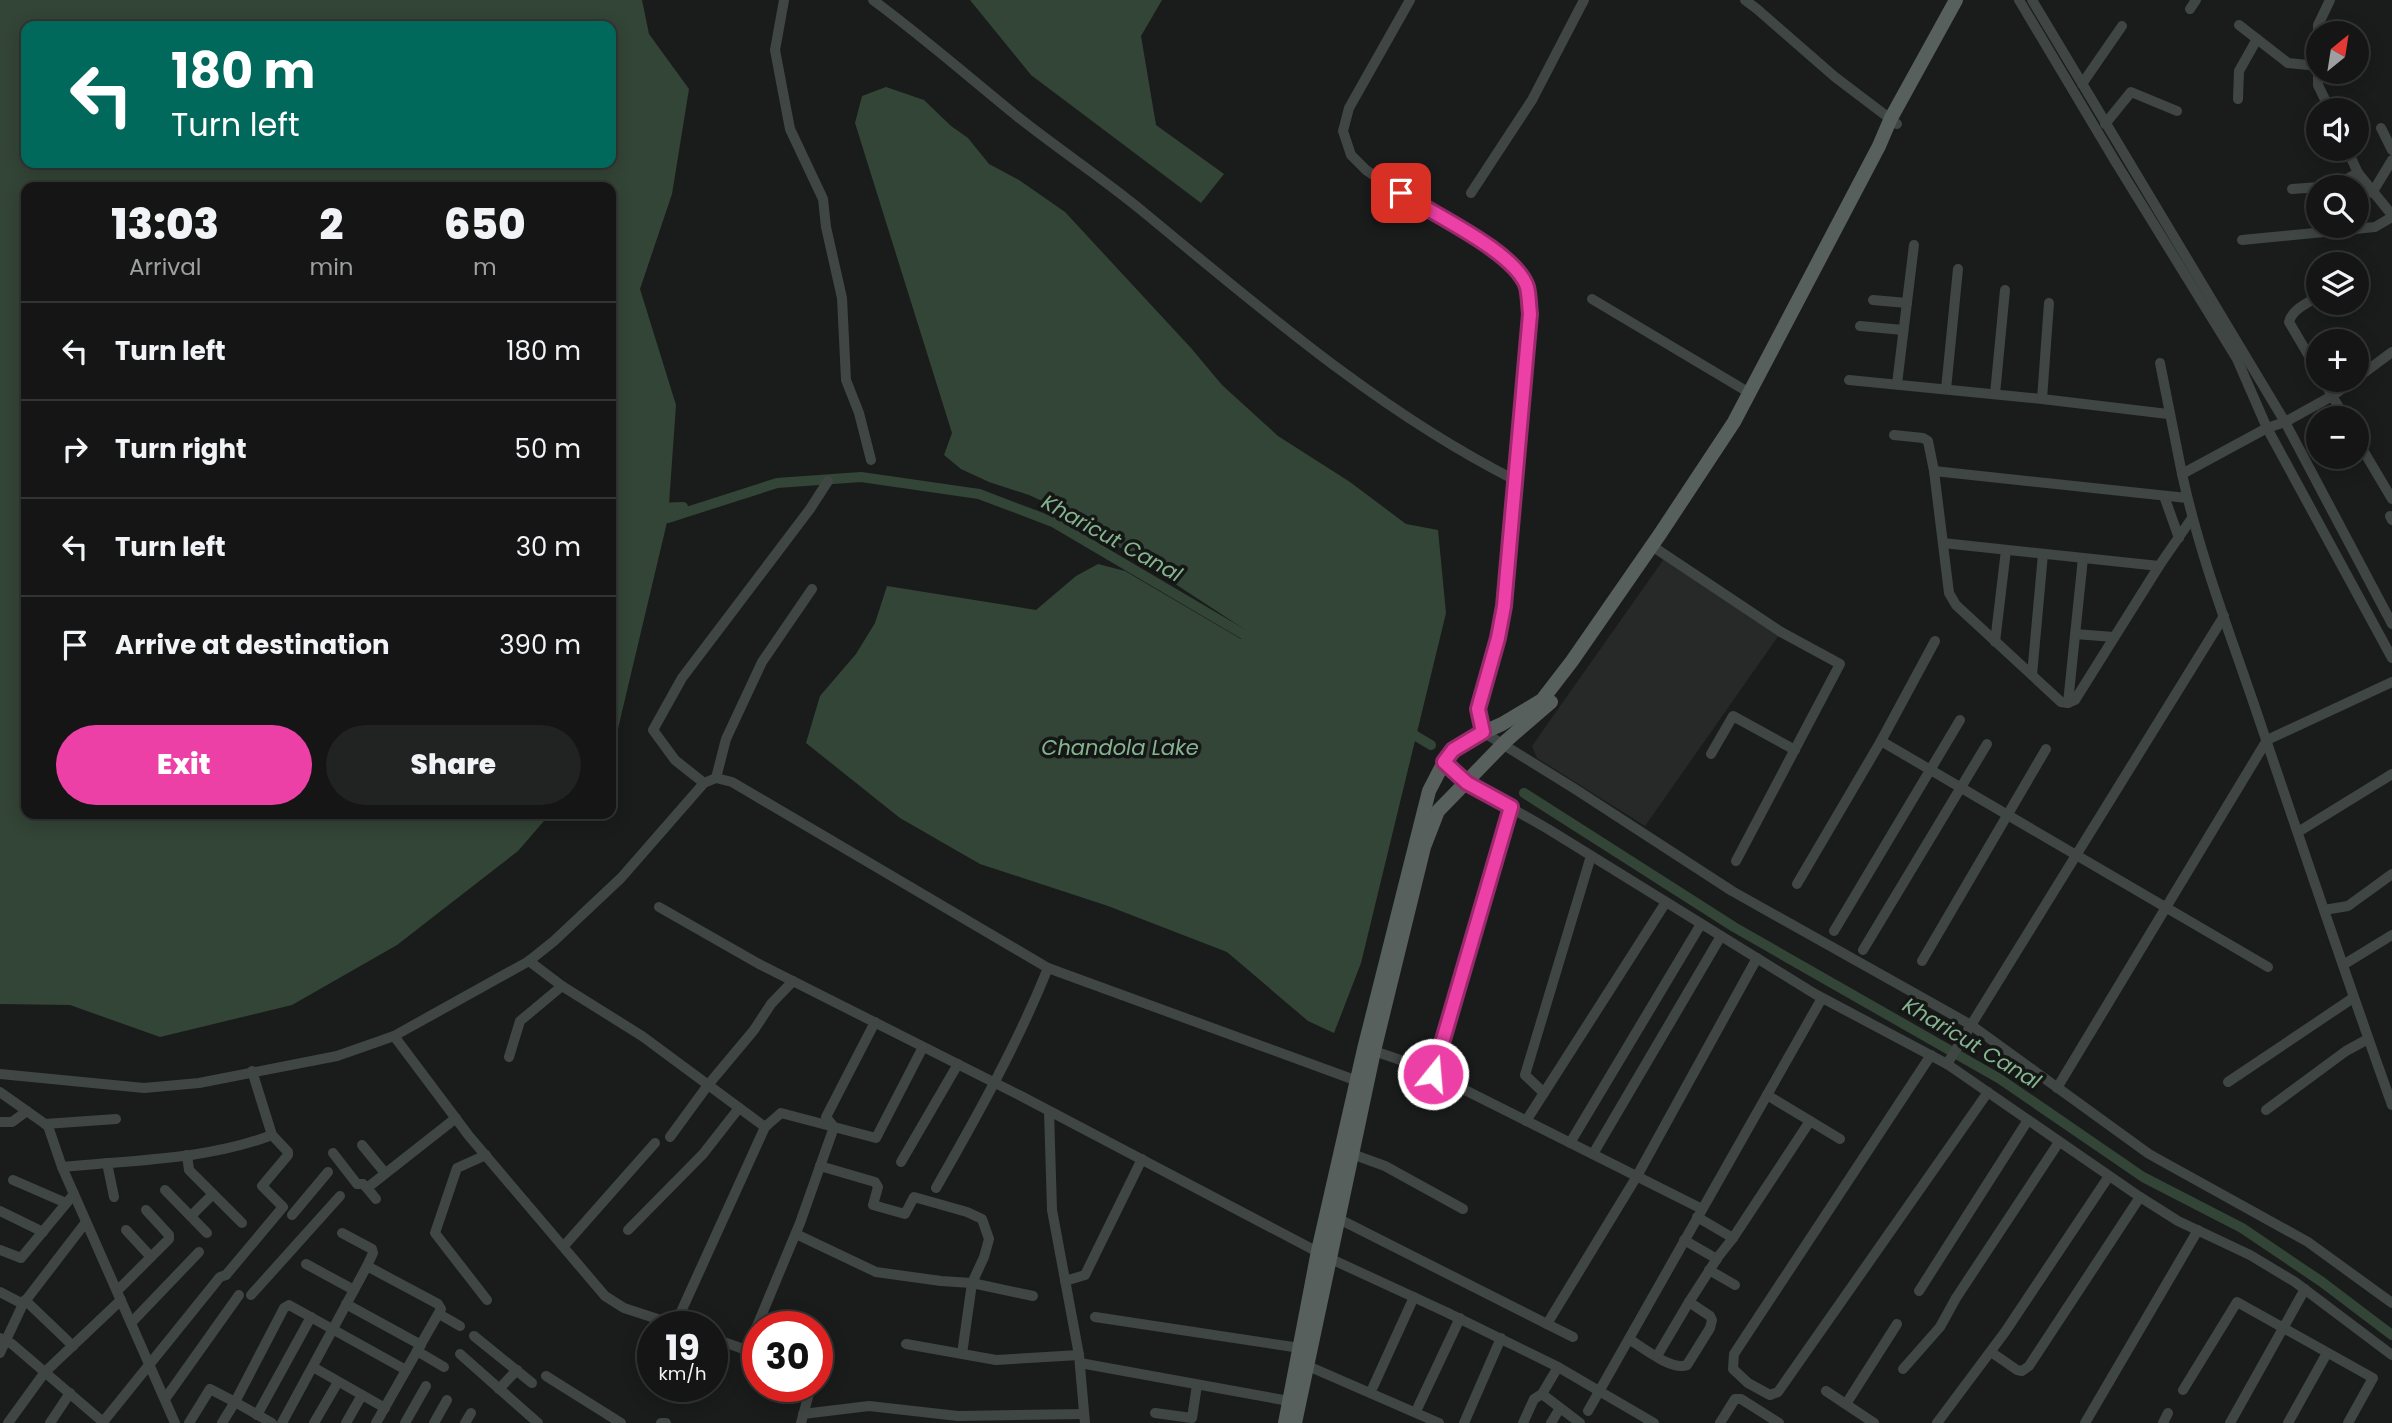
<!DOCTYPE html>
<html lang="en">
<head>
<meta charset="utf-8">
<style>
	body { margin:0; font-family:Poppins,sans-serif; background:#212222; color:#f1f3f6; height:100vh; display:flex; flex-direction:column; font-size:26px; white-space:nowrap }
	* { box-sizing:border-box; margin:0 }
	p { font-size:23px; color:#9d9fa0 }
	.icon { flex:none; width:38px; height:38px; fill:none; stroke:currentColor; stroke-width:2; stroke-linecap:round; stroke-linejoin:round }
	.map { position:relative; flex:1; overflow:hidden }
	.details { position:absolute; left:21px; top:182px; width:595px; height:637px; display:flex; flex-direction:column; background:#141514; border-radius:14px; box-shadow:0 4px 18px #0003,0 0 0 2px #333434 }
	.details>* { flex:none }
	.hud { position:absolute; left:21px; top:21px; width:595px; height:147px; border-radius:14px; box-shadow:0 4px 18px #0003,0 0 0 2px #333434; background:#00695c; color:#fff; overflow:hidden }
	.needle { width:46px; rotate:30deg }
	.buttons { position:absolute; left:2306px; top:21px; display:grid; gap:14px }
	.buttons a { display:grid; place-items:center; width:63px; height:63px; border-radius:50%; background:#141514; box-shadow:0 4px 18px #0003,0 0 0 2px #333434; font-size:35px }
	.speed { position:absolute; left:637px; top:1311px; display:flex; gap:14px; font-size:35px; font-weight:700; text-align:center }
	.speed>* { display:grid; place-content:center; width:91px; height:91px; border-radius:50%; background:#141514; box-shadow:0 4px 18px #0003,0 0 0 2px #333434; line-height:1 }
	.speed small { font-size:18px; font-weight:400 }
	.speed .limit { border:10px solid #d22; background:#fff; color:#111 }
	.pin { position:absolute; display:grid; place-items:center; width:60px; height:60px; color:#fff; margin:-30px; border-radius:14px; box-shadow:0 4px 10px #0006 }
	.me { position:absolute; width:77px; margin:-38px; rotate:17deg; stroke-linejoin:round; filter:drop-shadow(0 0 5px #0008) }
	.turn { display:flex; align-items:center; gap:24px; height:147px; padding:0 35px; font-size:32px }
	.turn .icon { width:91px; height:91px; stroke-width:2.5 }
	.turn b { display:block; font-size:49px; line-height:60px }
	.eta { display:flex; justify-content:space-evenly; align-items:center; height:119px; text-align:center }
	.eta b { font-size:42px; font-weight:800; line-height:49px }
	.primary-button { display:flex; gap:14px; margin-top:auto; padding:14px 35px }
	.primary-button a { flex:1; height:80px; border-radius:42px; background:#ed40a6; color:#fff; font-size:28px; font-weight:800; line-height:80px; text-align:center }
	.primary-button a+a { background:#212222; color:#f1f3f6 }
	ul { padding:0; list-style:none }
	li { display:flex; align-items:center; gap:21px; height:98px; padding:0 35px; border-top:2px solid #333434 }
	li div { flex:1 }
	li b { display:block; font-size:26px }
	li em { font-style:normal }
	.map>svg:first-child { display:block }
</style>
</head>
<body>
<div class="map">
<svg width="2392" height="1423" viewBox="0 0 2392 1423">
	<rect width="100%" height="100%" fill="#1a1c1b"/>
	<polygon fill="#262928" points="1666,556 1779,635 1645,826 1537,758 1532,746"/>
	<g fill="#334537" fill-rule="evenodd">
		<path d="M0,0h642l7,34 40,55 -17,105 -32,95 36,116 -8,113 -52,219 -5,7v-557h-585v627h524l-32,37 -121,94 -105,60 -132,32 -90,-32 -70,-1zM26,26h585v137h-585z"/>
		<polygon points="970,0 1162,0 1141,36 1156,125 1224,174 1201,203 1031,75"/>
		<polygon points="886,87 924,100 951,126 968,138 989,164 1019,180 1065,212 1191,348 1222,385 1278,436 1350,482 1406,524 1438,530 1446,613 1361,963 1334,1033 1308,1021 1227,952 1108,906 980,864 900,818 806,743 820,696 856,654 875,623 887,586 1036,610 1076,576 1098,564 1125,571 1241,639 1247,631 1064,511 1029,495 989,482 961,469 944,455 952,433 855,123 862,96"/>
	</g>
	<g fill="none" stroke-linecap="round" stroke-linejoin="round">
		<g stroke="#334537" stroke-width="10">
			<polyline points="655,508 683,507 668,518 777,483 861,477 979,494 1053,522 1255,641"/>
			<polyline points="1404,729 1431,745"/>
			<polyline points="1524,793 1734,927 2000,1079 2143,1177 2242,1228 2322,1282 2392,1335"/>
		</g>
		<g stroke="#404643" stroke-width="10">
			<polyline points="784,0 775,50 790,129 823,199 826,227 842,298 846,380 859,413 871,460"/>
			<path d="M873,0c50,37 97,78 145,117 40,32 83,60 123,93 118,97 237,201 374,270"/>
			<polyline points="1410,0 1349,108 1343,131 1351,155 1366,170 1418,205 1490,247 1511,263 1527,286 1530,314 1504,606 1498,638 1478,709 1483,732 1575,789 1732,891 1971,1025 2149,1154 2308,1242 2392,1303"/>
			<polyline points="1745,0 1757,9 1835,77 1897,124"/>
			<polyline points="2019,0 2115,161 2237,359 2267,428 2392,658"/>
			<polyline points="2032,0 2285,422 2392,624"/>
			<polyline points="2190,9 2196,0"/>
			<polyline points="2239,25 2288,63 2318,66"/>
			<polyline points="2082,84 2122,26"/>
			<polyline points="2238,99 2239,71 2257,39"/>
			<polyline points="2330,110 2318,85 2318,25 2330,0"/>
			<polyline points="2105,124 2131,92 2177,111"/>
			<polyline points="2381,128 2392,150"/>
			<polyline points="2347,149 2358,173 2392,215"/>
			<polyline points="2292,189 2334,186 2358,173"/>
			<polyline points="1471,193 1532,100 1584,0"/>
			<polyline points="2372,193 2392,160"/>
			<polyline points="2242,240 2375,227 2392,217"/>
			<path d="M2319,296c-11,7 -27,13 -30,26l30,51"/>
			<polyline points="1592,299 1748,392"/>
			<polyline points="1873,300 1907,303"/>
			<polyline points="1860,326 1903,330"/>
			<polyline points="2160,363 2182,474"/>
			<polyline points="2357,378 2392,352"/>
			<polyline points="1849,380 2042,399 2168,414"/>
			<polyline points="2323,380 2345,418"/>
			<path d="M2355,380l-23,16 -47,26 -18,6 -85,46c19,87 52,170 80,254 43,126 85,252 130,377"/>
			<polyline points="1897,384 1914,245"/>
			<polyline points="1946,389 1958,269"/>
			<polyline points="1995,394 2005,290"/>
			<polyline points="2042,399 2049,303"/>
			<polyline points="1894,435 1923,438 1928,441 1934,471"/>
			<polyline points="2357,440 2392,499"/>
			<polyline points="2164,496 2179,538"/>
			<polyline points="2187,498 1934,471 1949,593 1956,605 2061,702 2068,703 2075,700 2159,566 2192,518"/>
			<polyline points="2390,516 2392,520"/>
			<polyline points="1943,543 2159,566"/>
			<polyline points="1658,550 1781,632 1840,664 1736,861"/>
			<polyline points="2075,634 2114,637"/>
			<polyline points="1995,642 2006,550"/>
			<polyline points="2032,675 2043,554"/>
			<polyline points="2068,703 2083,558"/>
			<polyline points="1881,741 2268,967"/>
			<polyline points="1711,754 1733,716 1795,750"/>
			<polyline points="1444,762 1467,783 1548,829 1815,994 1947,1064 2140,1197 2178,1221 2250,1255 2295,1282 2392,1355"/>
			<polyline points="716,778 726,739 762,662 812,589"/>
			<polyline points="704,783 675,760 653,730 682,678 810,509 828,481"/>
			<polyline points="2298,832 2392,774"/>
			<polyline points="1797,884 1881,741 1935,641"/>
			<polyline points="659,907 759,964 1021,1096 1331,1259 1446,1312 1558,1367 1542,1394 1580,1423"/>
			<polyline points="2324,910 2348,906 2392,874"/>
			<polyline points="1834,931 1960,720"/>
			<polyline points="1863,950 1987,744"/>
			<polyline points="529,961 562,986 642,1036 765,1127"/>
			<polyline points="1922,961 2046,749"/>
			<polyline points="2343,965 2392,935"/>
			<polyline points="394,1036 469,1136 605,1296 624,1308 679,1326"/>
			<polyline points="1374,1051 1415,1065 1702,1209"/>
			<polyline points="1931,1055 1734,1354 1733,1369 1748,1383 1770,1395 1778,1392 1988,1092"/>
			<polyline points="509,1057 520,1021 562,986"/>
			<polyline points="1947,1064 2224,616"/>
			<polyline points="0,1074 144,1088 199,1083 337,1056 394,1036 529,961 554,941 621,878 704,783 716,778 732,782 1048,968 1363,1083"/>
			<polyline points="1433,1074 1511,807"/>
			<polyline points="2228,1082 2353,998"/>
			<polyline points="2057,1088 2267,740 2392,682"/>
			<polyline points="0,1092 48,1126 62,1167 175,1423"/>
			<polyline points="1544,1093 1525,1075 1591,856"/>
			<polyline points="1767,1095 1840,1139"/>
			<polyline points="2266,1110 2346,1051 2368,1039"/>
			<polyline points="1049,1111 1052,1210 1079,1355 1085,1423"/>
			<polyline points="1526,1121 1666,902"/>
			<polyline points="0,1122 12,1122 27,1111"/>
			<polyline points="45,1124 116,1119"/>
			<polyline points="670,1137 708,1085 754,1030 771,1004 793,981"/>
			<polyline points="1570,1143 1701,924"/>
			<polyline points="362,1145 385,1173"/>
			<polyline points="333,1153 357,1184 363,1184 367,1188"/>
			<polyline points="1352,1154 1385,1166 1463,1209"/>
			<polyline points="1593,1154 1721,936"/>
			<polyline points="187,1155 189,1170 242,1223"/>
			<polyline points="486,1155 457,1168 435,1233 487,1300"/>
			<polyline points="901,1162 958,1064"/>
			<polyline points="107,1163 114,1197"/>
			<polyline points="820,1166 875,1182 878,1187 873,1205 905,1214 914,1197 967,1212 982,1219 989,1239 984,1257 972,1283 962,1354"/>
			<path d="M62,1167c70,-7 145,-7 210,-32l-20,-64"/>
			<polyline points="13,1180 66,1203"/>
			<path d="M936,1188c41,-72 81,-143 112,-220"/>
			<polyline points="165,1190 207,1233"/>
			<polyline points="376,1199 367,1188 456,1118"/>
			<polyline points="0,1211 43,1232"/>
			<polyline points="292,1215 328,1172"/>
			<polyline points="191,1216 213,1194"/>
			<polyline points="1339,1219 1547,1324 1637,1176 1757,958"/>
			<polyline points="126,1230 151,1257"/>
			<polyline points="628,1230 703,1154 739,1108"/>
			<polyline points="342,1233 372,1249 373,1253 367,1266"/>
			<polyline points="796,1234 876,1272 941,1281 972,1283 1033,1296"/>
			<polyline points="1733,1238 1810,1121"/>
			<polyline points="1684,1240 1717,1259"/>
			<polyline points="564,1246 655,1143"/>
			<polyline points="0,1250 21,1258 74,1194"/>
			<polyline points="306,1264 354,1290"/>
			<polyline points="1709,1270 1735,1285"/>
			<polyline points="1065,1281 1085,1275 1142,1159"/>
			<polyline points="117,1291 169,1239 169,1235 146,1210"/>
			<polyline points="1919,1291 2028,1120"/>
			<polyline points="0,1292 23,1304"/>
			<polyline points="251,1295 340,1196"/>
			<polyline points="25,1300 73,1346"/>
			<polyline points="346,1304 421,1345"/>
			<polyline points="439,1314 460,1326"/>
			<polyline points="1095,1317 1300,1348"/>
			<polyline points="131,1323 199,1252"/>
			<polyline points="1547,1324 1573,1337"/>
			<polyline points="675,1325 765,1127 781,1113 876,1138 923,1047"/>
			<polyline points="474,1336 532,1383"/>
			<polyline points="0,1338 12,1344 103,1422 220,1277 226,1275 283,1207 262,1186 288,1155 288,1152 272,1135"/>
			<polyline points="712,1338 758,1354"/>
			<path d="M1629,1339c14,9 43,32 58,26l23,-37 2,-8 -2,-4 -21,-14 29,-45 15,-19 -36,-21"/>
			<polyline points="906,1344 996,1360 1079,1355"/>
			<polyline points="747,1350 800,1223 834,1127 826,1117 875,1022"/>
			<polyline points="417,1351 444,1367"/>
			<polyline points="1991,1352 2017,1370 2022,1371 2029,1366 2140,1197"/>
			<polyline points="0,1353 23,1304 86,1222"/>
			<polyline points="460,1354 538,1423"/>
			<polyline points="1657,1356 1689,1302"/>
			<polyline points="1080,1363 1289,1401"/>
			<polyline points="1308,1366 1439,1423"/>
			<polyline points="313,1367 385,1408"/>
			<polyline points="1558,1367 1654,1423"/>
			<polyline points="1903,1369 1940,1327 1956,1298 2059,1142"/>
			<polyline points="546,1376 621,1423"/>
			<polyline points="1373,1387 1414,1297"/>
			<polyline points="499,1389 517,1370"/>
			<polyline points="2183,1390 2237,1302 2373,1378 2348,1423"/>
			<polyline points="1826,1391 1874,1423"/>
			<polyline points="165,1399 239,1295"/>
			<polyline points="1846,1404 1897,1324"/>
			<polyline points="1418,1407 1460,1318"/>
			<polyline points="1588,1411 1822,998"/>
			<polyline points="1155,1413 1192,1418 1197,1385"/>
			<polyline points="803,1414 869,1406 958,1416 1084,1414"/>
			<polyline points="257,1415 311,1317"/>
			<polyline points="8,1423 45,1372 121,1300"/>
			<polyline points="50,1423 70,1393"/>
			<polyline points="189,1423 210,1389 235,1402 284,1308 289,1305 406,1370"/>
			<polyline points="222,1423 235,1402 272,1423"/>
			<polyline points="282,1423 367,1266 438,1304 441,1309 376,1423"/>
			<polyline points="314,1423 338,1382"/>
			<polyline points="346,1423 362,1395"/>
			<polyline points="405,1423 426,1386"/>
			<polyline points="434,1423 447,1400"/>
			<polyline points="465,1423 471,1413"/>
			<polyline points="661,1423 666,1423"/>
			<polyline points="801,1423 811,1386"/>
			<polyline points="1464,1423 1501,1338"/>
			<polyline points="1523,1423 1534,1399 1542,1394"/>
			<polyline points="1551,1423 1560,1408"/>
			<polyline points="1720,1423 1735,1399 1741,1399 1779,1423"/>
			<polyline points="1937,1423 2005,1332 2109,1176"/>
			<polyline points="2085,1423 2198,1230"/>
			<polyline points="2163,1423 2168,1413"/>
			<polyline points="2230,1423 2305,1289"/>
			<polyline points="2288,1423 2327,1353"/>
		</g>
		<g stroke="#57605c" stroke-width="14">
			<polyline points="1285,1423 1318,1251 1364,1049 1429,791 1444,762 1453,750 1473,737 1502,724 1542,700 1572,661 1660,534 1734,422 1879,146 1891,118 1956,0"/>
			<polyline points="1295,1423 1374,1051 1424,847 1438,811 1507,740 1551,702"/>
		</g>
	</g>
	<g fill="none" stroke-linecap="round" stroke-linejoin="round">
		<g stroke="#9a2a6c" stroke-width="18">
			<path id="route" d="M1401,193c31,21 115,59 126,94 2,8 2,19 3,27l-26,292 -6,32 -20,71 5,23 -30,18 -9,12 23,21 44,24 -78,267"/>
		</g>
		<use href="#route" stroke="#ed40a6" stroke-width="12"/>
	</g>
	<g text-anchor="middle" dominant-baseline="central" stroke-width="7" stroke-linejoin="round" paint-order="stroke">
		<g font-size="21" font-style="italic" fill="#85b48f" stroke="#151716">
			<text transform="translate(1112 538) rotate(29)">Kharicut Canal</text>
			<text x="1120" y="747">Chandola Lake</text>
			<text transform="translate(1972 1043) rotate(31)">Kharicut Canal</text>
		</g>
	</g>
</svg>
<div class="buttons">
<a><svg class="needle" viewBox="-14 -14 28 28"><path d="M0-13l5 13h-10z" fill="#e53935"/><path d="M0 13l5-13h-10z" fill="#9d9fa0"/></svg></a>
<a><svg class="icon" aria-label="sound" viewBox="0 0 24 24"><path d="M4 9h4l5-4v14l-5-4H4zM17 9q2 3 0 6"/></svg></a>
<a><svg class="icon" aria-label="search" viewBox="0 0 24 24"><circle cx="10" cy="10" r="6"/><path d="M15 15l6 6"/></svg></a>
<a><svg class="icon" aria-label="layers" viewBox="0 0 24 24"><path d="M12 4l9 5-9 5-9-5zM3 14l9 5 9-5"/></svg></a>
<a>+</a>
<a>−</a>
</div>
<div class="speed"><div>19<small>km/h</small></div><div class="limit">30</div></div>
<div class="pin" style="left:1401px;top:193px;background:#d93025"><svg class="icon" aria-label="arrive" viewBox="0 0 24 24"><path d="M6 21V4h12l-3 4 3 4H6"/></svg></div>
<svg class="me" style="left:1433px;top:1074px" viewBox="-20 -20 40 40"><circle r="17" fill="#ed40a6" stroke="#fff" stroke-width="3"/><path d="M0-11L8 9 0 5-8 9z" fill="#fff"/></svg>
<div class="hud">
<div class="turn"><svg class="icon" aria-label="left" viewBox="0 0 24 24"><path d="M17 20v-9H6M10 6l-5 5 5 5"/></svg><div><b>180 m</b>Turn left</div></div>
</div>
<section class="details">
<div class="eta">
<div><b>13:03</b><p>Arrival</p></div>
<div><b>2</b><p>min</p></div>
<div><b>650</b><p>m</p></div>
</div>
<ul>
<li><svg class="icon" aria-label="left" viewBox="0 0 24 24"><path d="M17 20v-9H6M10 6l-5 5 5 5"/></svg><div><b>Turn left</b></div><em>180 m</em></li>
<li><svg class="icon" aria-label="right" viewBox="0 0 24 24"><path d="M7 20v-9h11M14 6l5 5-5 5"/></svg><div><b>Turn right</b></div><em>50 m</em></li>
<li><svg class="icon" aria-label="left" viewBox="0 0 24 24"><path d="M17 20v-9H6M10 6l-5 5 5 5"/></svg><div><b>Turn left</b></div><em>30 m</em></li>
<li><svg class="icon" aria-label="arrive" viewBox="0 0 24 24"><path d="M6 21V4h12l-3 4 3 4H6"/></svg><div><b>Arrive at destination</b></div><em>390 m</em></li>
</ul>
<div class="primary-button"><a>Exit</a><a>Share</a></div>
</section>
</div>
</body>
</html>
